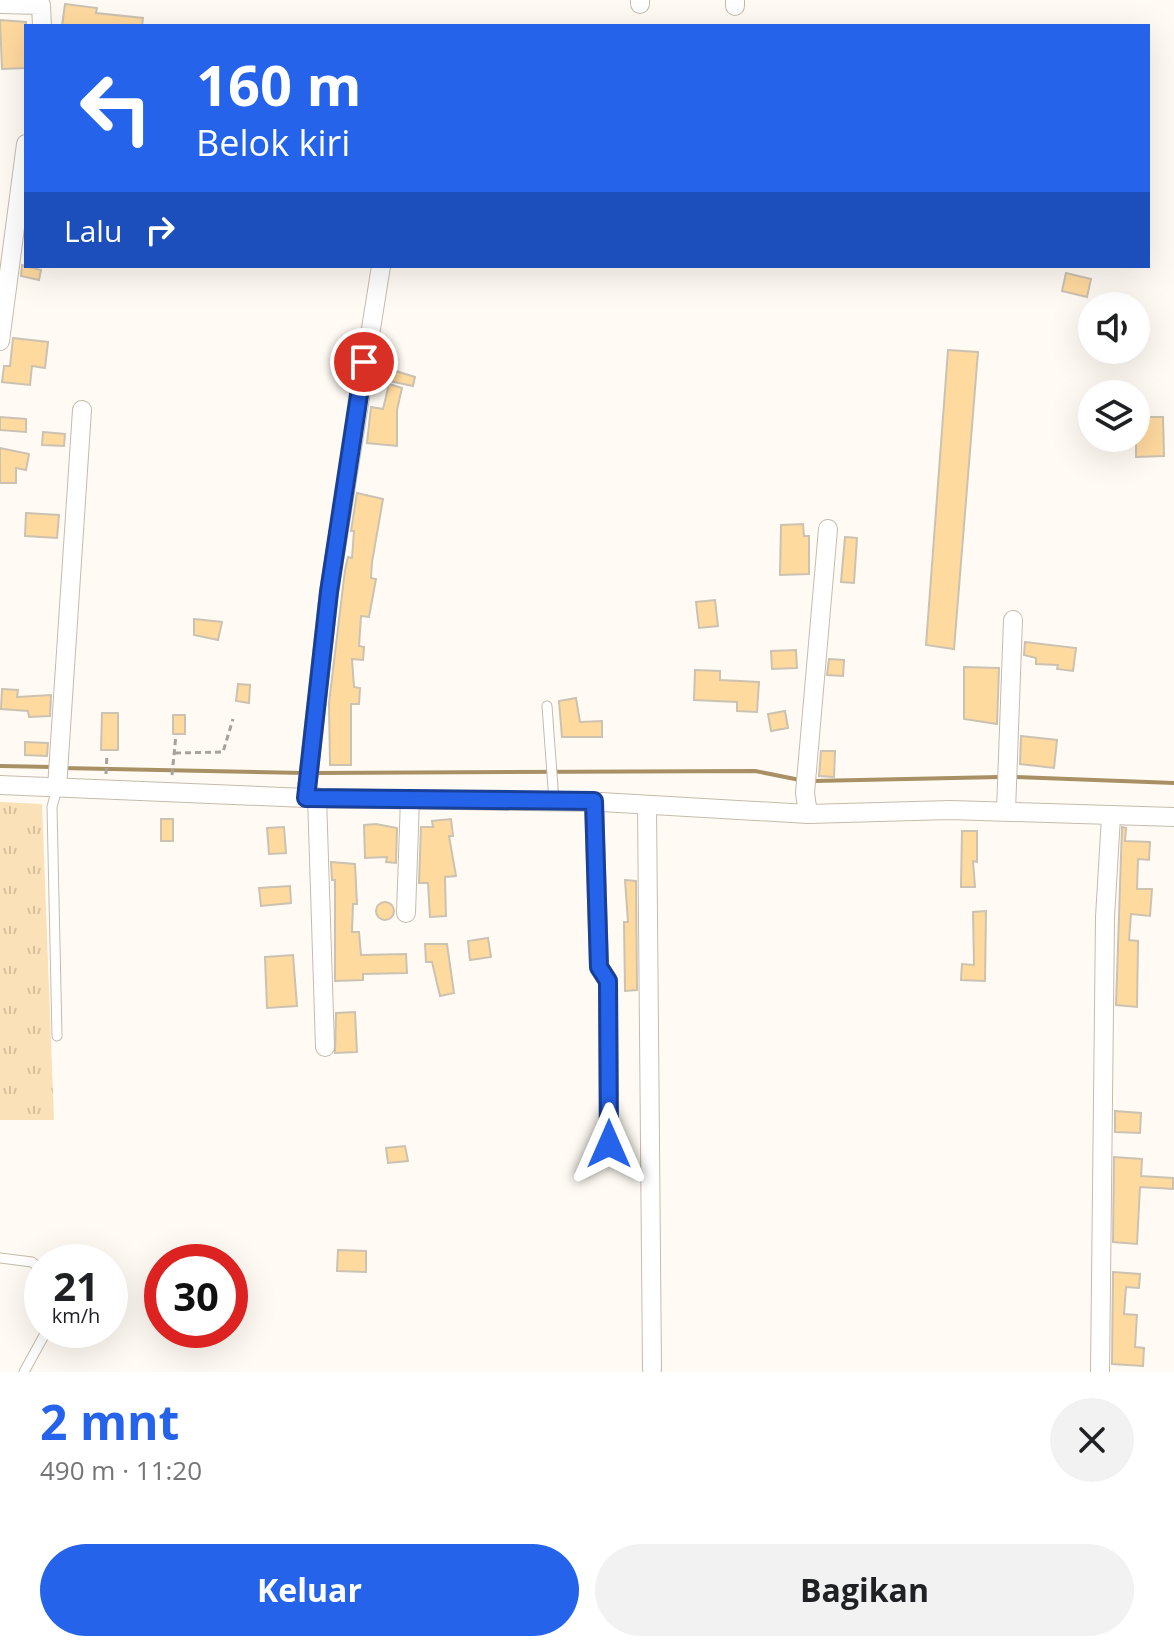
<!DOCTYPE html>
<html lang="id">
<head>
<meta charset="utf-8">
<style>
	body { margin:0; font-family:"Open Sans",sans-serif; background:#f2f2f2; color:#202124; height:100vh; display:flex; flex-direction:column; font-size:30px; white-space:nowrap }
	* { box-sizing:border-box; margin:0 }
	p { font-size:26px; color:#757577 }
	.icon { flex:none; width:44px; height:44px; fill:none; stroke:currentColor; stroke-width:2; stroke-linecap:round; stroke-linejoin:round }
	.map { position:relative; height:1372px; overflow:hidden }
	.panel { display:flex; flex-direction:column; background:#fff; flex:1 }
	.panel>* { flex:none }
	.banner { position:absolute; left:24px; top:24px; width:1126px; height:244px; border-radius:0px; box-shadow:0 8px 32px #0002; background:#2563eb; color:#fff; overflow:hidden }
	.fabs { position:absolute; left:1078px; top:292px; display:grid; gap:16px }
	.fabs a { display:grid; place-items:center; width:72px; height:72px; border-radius:50%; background:#fff; box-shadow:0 8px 32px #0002; font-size:40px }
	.speed { position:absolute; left:24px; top:1244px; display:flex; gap:16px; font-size:40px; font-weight:700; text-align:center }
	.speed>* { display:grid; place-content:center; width:104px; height:104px; border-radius:50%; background:#fff; box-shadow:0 8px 32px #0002; line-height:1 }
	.speed small { font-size:20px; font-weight:400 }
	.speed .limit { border:12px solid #d22; background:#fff; color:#111 }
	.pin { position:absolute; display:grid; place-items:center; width:68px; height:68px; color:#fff; margin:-34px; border:4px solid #fff; border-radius:50%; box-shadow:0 2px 8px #0007 }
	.me { position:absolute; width:88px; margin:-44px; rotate:0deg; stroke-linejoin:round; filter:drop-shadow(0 0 6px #0008) }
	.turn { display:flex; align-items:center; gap:28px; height:168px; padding:0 40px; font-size:36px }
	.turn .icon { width:104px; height:104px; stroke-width:2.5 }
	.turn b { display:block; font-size:56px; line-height:68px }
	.then { display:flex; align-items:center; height:76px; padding:0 40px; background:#0003; gap:16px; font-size:30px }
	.round { display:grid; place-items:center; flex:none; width:84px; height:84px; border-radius:42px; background:#f2f2f2 }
	.headline { display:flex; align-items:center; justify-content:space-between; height:136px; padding:0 40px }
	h1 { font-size:48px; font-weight:700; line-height:60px; color:#2563eb }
	.cta { display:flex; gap:16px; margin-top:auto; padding:16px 40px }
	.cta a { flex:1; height:92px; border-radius:48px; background:#2563eb; color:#fff; font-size:32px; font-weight:700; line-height:92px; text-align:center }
	.cta a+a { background:#f2f2f2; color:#202124 }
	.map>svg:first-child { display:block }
</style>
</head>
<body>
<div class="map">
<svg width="1174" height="1372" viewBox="0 0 1174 1372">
	<defs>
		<pattern id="grass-tufts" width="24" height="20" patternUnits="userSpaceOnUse" patternTransform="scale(2)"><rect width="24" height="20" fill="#fbe1b7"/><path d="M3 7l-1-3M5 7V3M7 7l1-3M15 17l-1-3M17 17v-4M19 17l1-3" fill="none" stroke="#d7c19d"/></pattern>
	</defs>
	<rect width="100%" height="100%" fill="#fffbf4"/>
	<polygon fill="url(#grass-tufts)" points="0,802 42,804 54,1120 0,1120"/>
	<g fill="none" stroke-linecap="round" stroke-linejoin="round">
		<g stroke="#a98f64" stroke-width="4">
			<polyline points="0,766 53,767"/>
			<polyline points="62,768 305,773"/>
			<polyline points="314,773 755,771 800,780"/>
			<polyline points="1013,777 1174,783"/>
			<polyline points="813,781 1000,777"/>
		</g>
	</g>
	<g fill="#ffda9f" stroke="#cbc2b2" stroke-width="2">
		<polygon points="65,4 97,8 96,13 143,18 142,26 62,26"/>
		<polygon points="0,20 26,22 26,68 2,69"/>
		<polygon points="22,265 41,270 39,280 21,276"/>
		<polygon points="1066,273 1091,279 1087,297 1062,291"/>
		<polygon points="13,338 48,342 45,368 32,366 30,385 2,382 4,366 10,366"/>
		<polygon points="948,350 978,352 954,649 926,645"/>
		<polygon points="377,365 415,377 413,386 375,378"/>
		<polygon points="389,384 402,388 397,410 397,446 367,443 371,407 383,409"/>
		<polygon points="0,417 26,419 26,432 0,430"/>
		<polygon points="1136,417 1163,417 1164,456 1136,457"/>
		<polygon points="43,432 65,434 64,446 42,445"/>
		<polygon points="0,448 29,454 26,470 16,468 16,483 0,483"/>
		<polygon points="357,493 383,499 372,562 371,578 376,579 369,617 361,616 359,646 364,647 363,660 352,659 354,687 360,688 359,704 351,704 351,765 330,765 329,703 345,570 348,557 352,558 354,531 351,531"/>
		<polygon points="26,513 59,515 57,538 25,536"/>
		<polygon points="803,524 804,536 809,536 809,574 780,575 781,525"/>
		<polygon points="845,537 857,538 854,583 841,582"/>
		<polygon points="715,600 718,626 699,628 696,602"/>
		<polygon points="194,619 222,622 218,640 194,635"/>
		<polygon points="1025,642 1076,648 1073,671 1057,669 1058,665 1036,664 1036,658 1024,655"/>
		<polygon points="796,650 797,668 772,669 771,651"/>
		<polygon points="829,659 844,660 843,676 827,675"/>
		<polygon points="964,667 999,668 997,724 964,719"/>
		<polygon points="695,670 720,671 720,680 759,682 757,712 737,711 737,702 694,700"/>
		<polygon points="238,684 250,685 249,703 236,701"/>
		<polygon points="2,689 18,690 17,697 51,695 50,716 29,717 28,711 1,709"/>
		<polygon points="576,698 580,722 602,721 602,737 562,737 559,701"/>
		<polygon points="785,711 788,728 771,731 768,714"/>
		<polygon points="102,713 118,713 118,750 101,750"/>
		<rect x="173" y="715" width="12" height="19"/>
		<polygon points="1021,736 1057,740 1054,768 1020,764"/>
		<polygon points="25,742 48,743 47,756 25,755"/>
		<polygon points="821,751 835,751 834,777 819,776"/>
		<rect x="161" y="819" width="12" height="22"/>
		<polygon points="451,819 453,836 449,836 456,876 445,877 446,916 430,917 428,883 419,883 421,827 433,827 432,821"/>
		<polygon points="376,824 397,828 396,863 386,862 387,857 365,858 364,825"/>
		<polygon points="284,827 286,853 269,854 267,828"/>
		<polygon points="1122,827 1126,828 1125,841 1150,842 1149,860 1138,859 1137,889 1152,889 1150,916 1131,914 1129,940 1138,941 1137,1007 1116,1005"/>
		<polygon points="962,831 977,831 977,862 973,861 975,887 961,887"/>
		<polygon points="331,862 355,864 357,904 353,904 352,932 359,932 361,955 406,954 407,973 363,974 363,980 335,981 335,880 332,880"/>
		<polygon points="625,880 636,881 637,990 625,991 624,922 628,922"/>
		<polygon points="290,886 291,903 261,906 259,888"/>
		<circle cx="385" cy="911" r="9"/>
		<polygon points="986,911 985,981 961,980 962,964 974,965 973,912"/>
		<polygon points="488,938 491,957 470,960 468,941"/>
		<polygon points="425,944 447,944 454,993 440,996 432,962 426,962"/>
		<polygon points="293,955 297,1006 267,1008 265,957"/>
		<polygon points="355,1012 357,1052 335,1053 336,1013"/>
		<polygon points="1115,1111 1141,1113 1140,1133 1115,1132"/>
		<polygon points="405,1146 408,1161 388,1163 386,1148"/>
		<polygon points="1114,1157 1142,1159 1141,1176 1173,1178 1173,1189 1140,1187 1137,1244 1113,1242"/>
		<polygon points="338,1250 366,1251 366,1272 337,1271"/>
		<polygon points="1113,1272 1140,1274 1139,1288 1126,1287 1124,1314 1137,1315 1135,1347 1144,1348 1143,1366 1112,1364"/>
	</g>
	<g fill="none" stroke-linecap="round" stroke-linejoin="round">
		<g stroke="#c5bbac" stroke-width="11">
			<g id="lane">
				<polyline points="547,706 554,801"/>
				<polyline points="57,1036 52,807 57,788"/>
				<polyline points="0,1258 32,1262 42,1270"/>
				<polyline points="24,1372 47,1330"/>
			</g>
		</g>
		<g stroke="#c5bbac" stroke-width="20">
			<g id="street">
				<polyline points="640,0 640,4"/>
				<polyline points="0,4 41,5 42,26"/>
				<polyline points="735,6 735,0"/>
				<polyline points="0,341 26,144"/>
				<polyline points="0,785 306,798 601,802 808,814 950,810 1174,817"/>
				<polyline points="57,788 82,410"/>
				<polyline points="317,797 325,1047"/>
				<polyline points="306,798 329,592 381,266"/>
				<polyline points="594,801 599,967 608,981 609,1144"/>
				<polyline points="647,805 652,1369"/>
				<polyline points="1006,811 1013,620"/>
				<polyline points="808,814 805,793 828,529"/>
				<polyline points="406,913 410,799"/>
				<polyline points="1100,1372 1105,917 1111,817"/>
			</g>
		</g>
		<g stroke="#a6a29c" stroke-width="3" stroke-dasharray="6 4" stroke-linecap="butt">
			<polyline points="175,753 223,752 233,719"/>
			<polyline points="106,774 107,754"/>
			<polyline points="172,775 176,735"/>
		</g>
		<use href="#lane" stroke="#fff" stroke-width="9"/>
		<use href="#street" stroke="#fff" stroke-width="18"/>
	</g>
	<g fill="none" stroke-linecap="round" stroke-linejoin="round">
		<g stroke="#184099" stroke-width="20">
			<polyline id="route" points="364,362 329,592 306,798 594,801 599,967 608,981 609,1144"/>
		</g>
		<use href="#route" stroke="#2563eb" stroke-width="14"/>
	</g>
</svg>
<div class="fabs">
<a><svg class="icon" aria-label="sound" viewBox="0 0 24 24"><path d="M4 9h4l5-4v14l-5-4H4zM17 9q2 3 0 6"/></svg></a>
<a><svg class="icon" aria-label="layers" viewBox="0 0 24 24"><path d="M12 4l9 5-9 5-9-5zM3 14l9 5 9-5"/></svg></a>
</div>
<div class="speed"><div>21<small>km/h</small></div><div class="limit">30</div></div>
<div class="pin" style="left:364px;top:362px;background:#d93025"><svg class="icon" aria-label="arrive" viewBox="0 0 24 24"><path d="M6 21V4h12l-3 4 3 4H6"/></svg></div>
<svg class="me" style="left:609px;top:1144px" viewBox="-20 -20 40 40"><path d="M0-17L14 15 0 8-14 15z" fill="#2563eb" stroke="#fff" stroke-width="4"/></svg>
<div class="banner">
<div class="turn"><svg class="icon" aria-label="left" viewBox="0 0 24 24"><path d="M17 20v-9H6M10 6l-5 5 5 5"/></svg><div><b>160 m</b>Belok kiri</div></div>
<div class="then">Lalu<svg class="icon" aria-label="right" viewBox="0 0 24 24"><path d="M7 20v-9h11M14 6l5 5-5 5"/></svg></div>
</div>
</div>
<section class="panel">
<div class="headline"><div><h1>2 mnt</h1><p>490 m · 11:20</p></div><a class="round"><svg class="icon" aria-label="close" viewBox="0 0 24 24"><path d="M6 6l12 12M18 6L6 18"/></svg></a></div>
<div class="cta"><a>Keluar</a><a>Bagikan</a></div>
</section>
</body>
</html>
